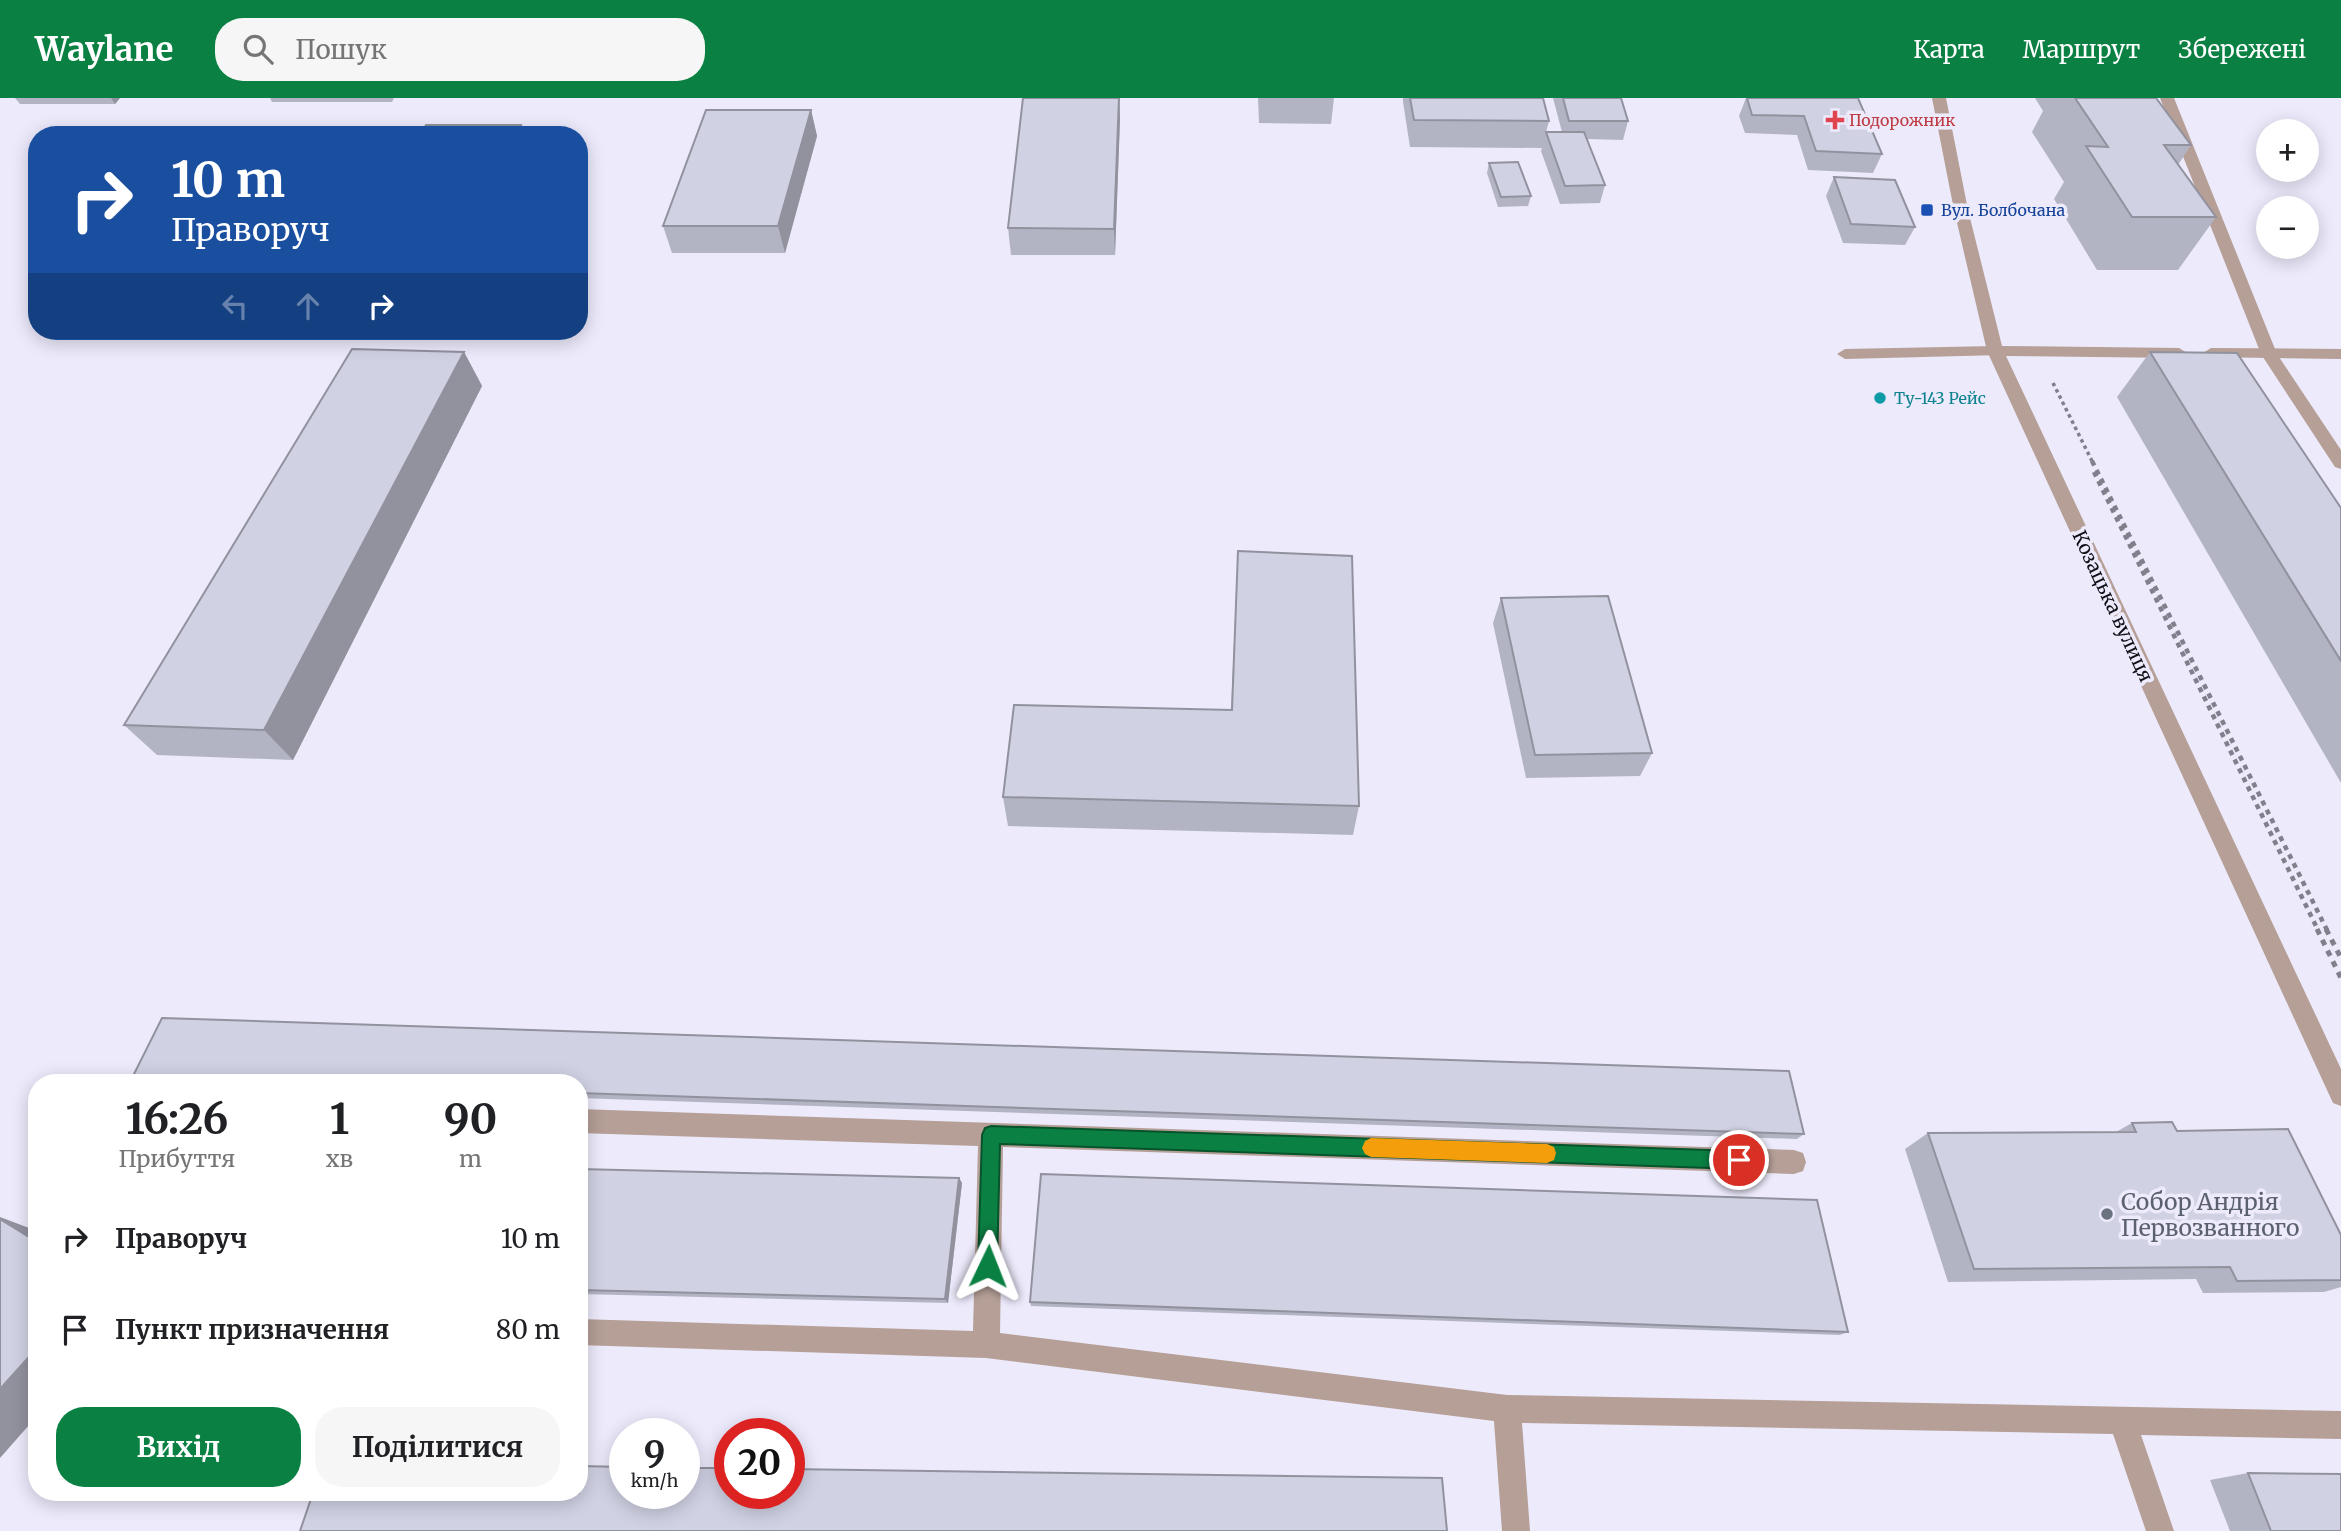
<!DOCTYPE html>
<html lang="uk">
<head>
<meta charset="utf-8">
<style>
	body { margin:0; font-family:Merriweather,serif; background:#f6f6f6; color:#202124; height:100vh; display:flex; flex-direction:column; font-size:26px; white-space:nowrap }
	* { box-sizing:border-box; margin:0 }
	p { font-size:23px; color:#757577 }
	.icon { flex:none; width:38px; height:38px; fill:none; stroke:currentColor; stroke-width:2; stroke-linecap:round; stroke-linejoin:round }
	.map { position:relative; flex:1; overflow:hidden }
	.details { position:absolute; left:28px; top:976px; width:560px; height:427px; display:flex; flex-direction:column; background:#fff; border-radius:28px; box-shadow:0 4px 18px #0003 }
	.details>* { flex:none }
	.guide { position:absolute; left:28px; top:28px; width:560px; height:214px; border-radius:28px; box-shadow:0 4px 18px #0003; background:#1a4fa0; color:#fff; overflow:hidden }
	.buttons { position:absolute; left:2256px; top:21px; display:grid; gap:14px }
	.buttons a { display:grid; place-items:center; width:63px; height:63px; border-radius:50%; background:#fff; box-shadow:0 4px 18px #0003; font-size:35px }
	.speed { position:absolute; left:609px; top:1320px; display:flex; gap:14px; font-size:35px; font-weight:700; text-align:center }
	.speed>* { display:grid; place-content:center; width:91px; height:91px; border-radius:50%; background:#fff; box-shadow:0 4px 18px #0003; line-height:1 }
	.speed small { font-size:18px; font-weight:400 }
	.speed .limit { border:10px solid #d22; background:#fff; color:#111 }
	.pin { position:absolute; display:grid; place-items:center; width:60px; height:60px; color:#fff; margin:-30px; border:4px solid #fff; border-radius:50%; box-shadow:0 2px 7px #0007 }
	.me { position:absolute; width:77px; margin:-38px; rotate:2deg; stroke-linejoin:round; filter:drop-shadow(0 0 5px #0008) }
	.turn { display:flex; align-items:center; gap:24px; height:147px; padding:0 28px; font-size:32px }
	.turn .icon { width:91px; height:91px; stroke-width:2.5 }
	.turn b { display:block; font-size:49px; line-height:60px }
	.lanes { display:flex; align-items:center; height:66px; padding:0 28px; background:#0003; justify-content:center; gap:35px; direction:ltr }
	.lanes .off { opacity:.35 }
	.eta { display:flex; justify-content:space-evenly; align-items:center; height:119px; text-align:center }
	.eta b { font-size:42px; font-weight:700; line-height:49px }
	.primary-button { display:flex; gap:14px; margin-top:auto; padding:14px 28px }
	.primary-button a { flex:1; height:80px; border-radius:28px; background:#0b8043; color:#fff; font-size:28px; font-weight:700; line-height:80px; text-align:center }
	.primary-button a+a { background:#f6f6f6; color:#202124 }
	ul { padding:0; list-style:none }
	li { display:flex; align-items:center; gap:21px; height:91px; padding:0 28px }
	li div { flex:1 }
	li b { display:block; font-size:26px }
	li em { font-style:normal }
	header { display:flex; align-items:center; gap:42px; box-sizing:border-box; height:98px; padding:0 35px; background:#0b8043; color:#fff }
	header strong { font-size:33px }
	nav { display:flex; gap:38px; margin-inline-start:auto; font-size:24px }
	.search { width:490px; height:63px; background:#f6f6f6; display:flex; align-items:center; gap:18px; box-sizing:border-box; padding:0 24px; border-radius:28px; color:#757577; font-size:26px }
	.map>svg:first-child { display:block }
</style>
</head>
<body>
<header>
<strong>Waylane</strong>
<div class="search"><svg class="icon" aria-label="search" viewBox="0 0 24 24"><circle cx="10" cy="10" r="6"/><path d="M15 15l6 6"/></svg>Пошук</div>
<nav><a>Карта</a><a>Маршрут</a><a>Збережені</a></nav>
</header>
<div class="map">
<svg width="2341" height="1433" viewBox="0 0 2341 1433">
	<rect width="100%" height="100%" fill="#eceafb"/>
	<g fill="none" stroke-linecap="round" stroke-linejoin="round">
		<polyline stroke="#807f8b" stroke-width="3.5" stroke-dasharray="3.5 3.5" stroke-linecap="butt" points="2053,285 2093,365"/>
		<g stroke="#807f8b" stroke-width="4.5" stroke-dasharray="5 5" stroke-linecap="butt">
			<polyline points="2092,363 2327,832"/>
			<polyline points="2094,374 2318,832"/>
		</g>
		<g stroke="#807f8b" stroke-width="5" stroke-dasharray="6 6" stroke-linecap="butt">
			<polyline points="2317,831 2341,880"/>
			<polyline points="2326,831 2341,860"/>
		</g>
		<g fill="#b59f96" fill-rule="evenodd">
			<polygon points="2160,0 2174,0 2277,256 2341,352 2341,371 2335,369 2261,256"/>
			<polygon points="1995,248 2001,249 2001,257 1845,261 1837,256 1845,251"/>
			<polygon points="579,1011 1794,1052 1803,1055 1806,1064 1803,1073 1794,1076 1003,1049 1000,1235 1507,1297 2341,1313 2341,1341 2141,1337 2174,1433 2146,1433 2113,1336 1522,1325 1530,1433 1502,1433 1494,1323 986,1260 579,1247 579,1221 973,1233 978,1048 579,1035"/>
		</g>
		<g fill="#b59f96" fill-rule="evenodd">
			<polygon points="1932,0 1946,0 1968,112 2002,248 2179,250 2187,255 2179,260 2006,258 2341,971 2341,1008 2333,1005 1987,253 1954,112"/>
			<polygon points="2211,250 2341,251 2341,261 2205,259 2203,255"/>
		</g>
	</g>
	<g fill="#b3b4c3">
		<polygon points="15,0 120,0 115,6 20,6"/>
		<polygon points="270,0 394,0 392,4 272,4"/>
		<polygon points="1119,0 1120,21 1115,157 1011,157 1008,130"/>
		<polygon points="1258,0 1334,0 1331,26 1259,25"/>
		<polygon points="1403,0 1543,0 1549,23 1546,34 1562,34 1553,0 1621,0 1628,23 1623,42 1587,41 1605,87 1600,105 1560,106 1541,53 1542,50 1410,49 1403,4"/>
		<polygon points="1746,0 1858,0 1882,56 1873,75 1808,72 1797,37 1745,35 1739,18"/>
		<polygon points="2035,0 2156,0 2191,47 2178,67 2216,119 2178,172 2097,172 2054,101 2064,84 2032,34 2043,13"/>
		<polygon points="811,12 817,38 785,155 672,155 663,128"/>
		<polygon points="1489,65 1531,98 1528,108 1498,109 1487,75"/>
		<polygon points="1834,79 1915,129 1905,147 1843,145 1826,98"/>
		<polygon points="464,254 482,288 293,662 157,657 124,627"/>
		<polygon points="2150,254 2341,410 2341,685 2117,299"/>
		<polygon points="1238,453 1359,708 1353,737 1008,728 1003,699 1231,612"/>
		<polygon points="1501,500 1652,655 1640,678 1526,680 1493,525"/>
		<polygon points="162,920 1789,973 1804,1036 1797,1041 579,1000 579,985 142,985 132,980"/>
		<polygon points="2132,1025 2177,1033 2341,1137 2341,1189 2324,1194 2203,1195 2196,1181 1948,1184 1905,1051 1928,1035 2116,1034"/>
		<polygon points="579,1071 959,1080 962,1085 948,1205 579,1196"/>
		<polygon points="1030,1204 1848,1234 1840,1237 1031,1208"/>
		<polygon points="2248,1375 2341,1433 2230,1433 2210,1382"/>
	</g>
	<g fill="#92929f">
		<polygon points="111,0 120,0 115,6"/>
		<polygon points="1119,0 1120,21 1115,157 1114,131"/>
		<polygon points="811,12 817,38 785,155 778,128"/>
		<polygon points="521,27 525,37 516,37"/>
		<polygon points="464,254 482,288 293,662 264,632"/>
		<polygon points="959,1080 962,1085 948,1205 945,1201"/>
		<polygon points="0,1119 37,1133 37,1144 0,1121"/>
		<polygon points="37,1250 37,1318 0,1360 0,1291"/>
	</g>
	<g fill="#d0d1e3" stroke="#92929f" stroke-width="2">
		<polygon points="1023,0 1119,0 1114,131 1008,130"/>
		<polygon points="1410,0 1543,0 1549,23 1414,22"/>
		<polygon points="1563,0 1621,0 1628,23 1569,23"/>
		<polygon points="1747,0 1858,0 1882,56 1816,53 1804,18 1752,17"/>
		<polygon points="2075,0 2156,0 2191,47 2164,47 2216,119 2132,119 2086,48 2108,49"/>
		<polygon points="706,12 811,12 778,128 663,128"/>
		<polygon points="426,27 521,27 516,37 420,37"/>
		<polygon points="1546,34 1584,34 1605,87 1565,88"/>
		<polygon points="1518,64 1531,98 1501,99 1489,65"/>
		<polygon points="1834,79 1895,82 1915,129 1851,126"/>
		<polygon points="352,251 464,254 264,632 124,627"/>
		<polygon points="2150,254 2237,255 2341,410 2341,563"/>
		<polygon points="1238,453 1352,458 1359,708 1003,699 1014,607 1232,612"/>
		<polygon points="1608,498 1652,655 1535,657 1501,500"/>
		<polygon points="162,920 1789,973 1804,1036 579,995 579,985 299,985 132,980"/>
		<polygon points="2172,1024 2177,1033 2288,1031 2341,1137 2341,1182 2237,1183 2230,1169 1974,1171 1928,1035 2136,1034 2132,1025"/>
		<polygon points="579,1071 959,1080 945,1201 579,1192"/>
		<polygon points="1041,1076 1817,1102 1848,1234 1030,1204"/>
		<polygon points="0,1121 37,1144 37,1250 0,1291"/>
		<polygon points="579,1368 625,1369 625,1395 684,1395 684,1370 730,1370 730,1395 789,1395 789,1371 1442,1380 1447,1433 300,1433 313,1395 579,1395"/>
		<polygon points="2248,1375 2341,1376 2341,1433 2271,1433"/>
	</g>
	<polygon fill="#0b8043" stroke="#07532c" stroke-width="2" points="991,1028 1739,1053 1746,1055 1748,1062 1746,1068 1739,1071 1000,1046 997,1168 995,1175 988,1178 981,1175 978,1168 982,1037 985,1030"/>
	<polygon fill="#f59e0b" points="1371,1040 1547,1046 1554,1049 1556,1055 1554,1062 1547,1065 1371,1059 1365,1056 1362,1050 1365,1043"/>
	<path fill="#e0444e" stroke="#eceafb" stroke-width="2.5" d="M1831.5 11.5h7v7h7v7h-7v7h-7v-7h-7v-7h7z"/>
	<rect fill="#1a4fb4" stroke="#eceafb" stroke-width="2.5" x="1920" y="105" width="14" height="14" rx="3.5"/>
	<circle fill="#0f9aa8" stroke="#eceafb" stroke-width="2.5" cx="1880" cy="300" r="7"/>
	<circle fill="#6b7280" stroke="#eceafb" stroke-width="2.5" cx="2107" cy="1116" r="7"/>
	<g text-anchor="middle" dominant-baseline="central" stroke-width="7" stroke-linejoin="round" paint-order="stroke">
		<g font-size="16" fill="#be3a42" stroke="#eceafb" text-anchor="start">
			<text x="1849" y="22">Подорожник</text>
		</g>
		<g font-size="16" fill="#164399" stroke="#eceafb" text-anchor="start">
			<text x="1941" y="112">Вул. Болбочана</text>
		</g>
		<g font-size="16" fill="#0d838f" stroke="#eceafb" text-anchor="start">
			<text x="1894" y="300">Ту-143 Рейс</text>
		</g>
		<g font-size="19" fill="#100f15" stroke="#eceafb">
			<text transform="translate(2113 508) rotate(65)">Козацька вулиця</text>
		</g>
		<g font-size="23" fill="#5b616d" stroke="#eceafb" text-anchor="start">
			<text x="2121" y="1103">Собор Андрія<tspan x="2121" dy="26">Первозванного</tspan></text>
		</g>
	</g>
</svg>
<div class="buttons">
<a>+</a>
<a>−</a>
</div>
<div class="speed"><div>9<small>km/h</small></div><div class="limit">20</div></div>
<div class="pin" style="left:1739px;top:1062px;background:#d93025"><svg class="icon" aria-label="arrive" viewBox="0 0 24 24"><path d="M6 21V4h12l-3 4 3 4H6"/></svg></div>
<svg class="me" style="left:988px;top:1168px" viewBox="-20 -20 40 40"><path d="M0-17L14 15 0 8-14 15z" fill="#0b8043" stroke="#fff" stroke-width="4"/></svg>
<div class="guide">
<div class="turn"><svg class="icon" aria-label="right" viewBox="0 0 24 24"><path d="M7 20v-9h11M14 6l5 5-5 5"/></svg><div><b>10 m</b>Праворуч</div></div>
<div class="lanes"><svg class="icon off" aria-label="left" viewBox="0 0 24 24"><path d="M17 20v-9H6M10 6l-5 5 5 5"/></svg><svg class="icon off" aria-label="ahead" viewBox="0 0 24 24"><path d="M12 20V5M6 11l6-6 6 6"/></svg><svg class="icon" aria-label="right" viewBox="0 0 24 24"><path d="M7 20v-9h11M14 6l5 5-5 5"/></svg></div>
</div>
<section class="details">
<div class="eta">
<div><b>16:26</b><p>Прибуття</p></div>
<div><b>1</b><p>хв</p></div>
<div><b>90</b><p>m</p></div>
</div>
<ul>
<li><svg class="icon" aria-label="right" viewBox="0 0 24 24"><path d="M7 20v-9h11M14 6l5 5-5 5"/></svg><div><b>Праворуч</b></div><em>10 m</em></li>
<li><svg class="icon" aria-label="arrive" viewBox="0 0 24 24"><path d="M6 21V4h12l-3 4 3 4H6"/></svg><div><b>Пункт призначення</b></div><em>80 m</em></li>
</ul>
<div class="primary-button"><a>Вихід</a><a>Поділитися</a></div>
</section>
</div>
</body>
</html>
